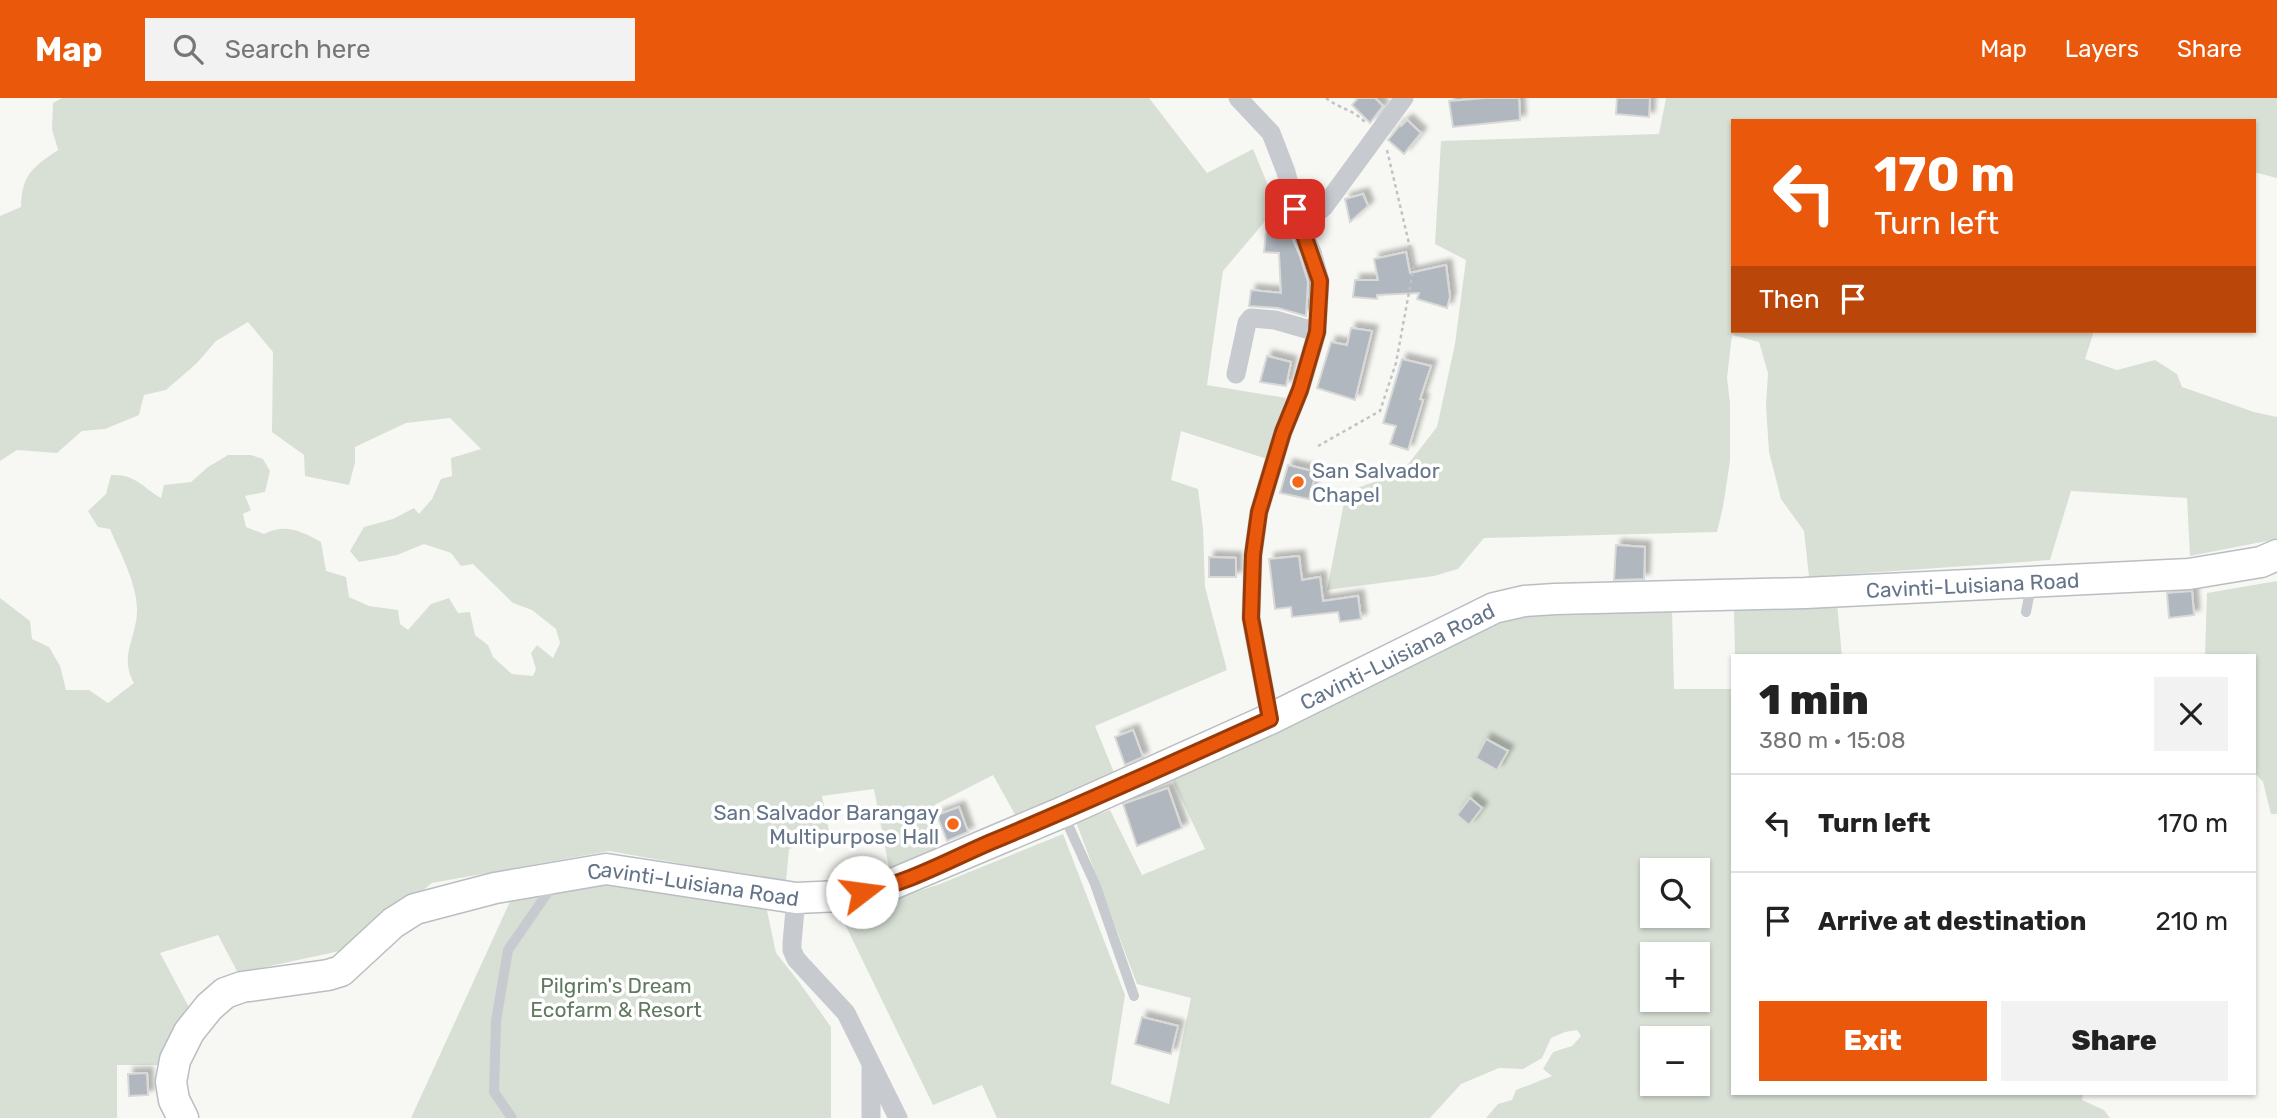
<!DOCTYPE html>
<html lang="en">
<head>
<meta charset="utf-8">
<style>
	body { margin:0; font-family:Rubik,sans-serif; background:#f2f2f2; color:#222; height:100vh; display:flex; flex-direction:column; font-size:26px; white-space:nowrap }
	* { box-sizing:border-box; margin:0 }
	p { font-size:23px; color:#767676 }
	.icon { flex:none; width:38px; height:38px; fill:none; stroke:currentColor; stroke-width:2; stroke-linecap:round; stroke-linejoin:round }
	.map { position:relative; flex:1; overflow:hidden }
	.details { position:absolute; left:1731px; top:556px; width:525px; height:441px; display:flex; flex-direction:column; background:#fff; border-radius:0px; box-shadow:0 2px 5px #0004 }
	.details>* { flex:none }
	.guide { position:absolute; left:1731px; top:21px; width:525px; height:214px; border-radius:0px; box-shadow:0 2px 5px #0004; background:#ea580c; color:#fff; overflow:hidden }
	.buttons { position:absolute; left:1640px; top:760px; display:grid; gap:14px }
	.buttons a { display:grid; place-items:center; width:70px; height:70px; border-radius:0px; background:#fff; box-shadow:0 2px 5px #0004; font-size:35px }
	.pin { position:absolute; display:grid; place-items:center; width:60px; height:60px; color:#fff; margin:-30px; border-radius:14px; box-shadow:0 4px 10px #0006 }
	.me { position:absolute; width:77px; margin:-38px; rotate:75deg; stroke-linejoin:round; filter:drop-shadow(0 0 5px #0008) }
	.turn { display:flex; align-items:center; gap:24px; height:147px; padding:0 28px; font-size:32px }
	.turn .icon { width:91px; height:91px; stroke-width:2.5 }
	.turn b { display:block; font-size:49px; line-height:60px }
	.then { display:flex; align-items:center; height:66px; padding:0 28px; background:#0003; gap:14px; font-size:26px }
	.round { display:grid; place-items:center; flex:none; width:74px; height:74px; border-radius:0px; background:#f2f2f2 }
	.overview { display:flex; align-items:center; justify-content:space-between; height:119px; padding:0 28px }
	h1 { font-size:42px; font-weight:800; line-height:52px }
	.primary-button { display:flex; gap:14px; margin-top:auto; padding:14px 28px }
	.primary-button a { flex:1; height:80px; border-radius:0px; background:#ea580c; color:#fff; font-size:28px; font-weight:800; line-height:80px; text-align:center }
	.primary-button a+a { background:#f2f2f2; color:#222 }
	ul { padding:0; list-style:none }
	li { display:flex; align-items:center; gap:21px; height:98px; padding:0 28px; border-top:2px solid #e0e0e0 }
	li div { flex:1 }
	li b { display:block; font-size:26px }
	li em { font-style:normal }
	header { display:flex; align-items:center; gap:42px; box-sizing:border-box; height:98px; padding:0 35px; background:#ea580c; color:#fff }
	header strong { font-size:33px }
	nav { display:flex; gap:38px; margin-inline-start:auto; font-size:24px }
	.search { width:490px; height:63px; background:#f2f2f2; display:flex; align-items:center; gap:18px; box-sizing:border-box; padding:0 24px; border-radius:0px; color:#767676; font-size:26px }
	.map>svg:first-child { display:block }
</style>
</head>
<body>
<header>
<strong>Map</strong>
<div class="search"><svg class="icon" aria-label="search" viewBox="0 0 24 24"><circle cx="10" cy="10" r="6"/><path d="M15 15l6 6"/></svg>Search here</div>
<nav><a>Map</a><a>Layers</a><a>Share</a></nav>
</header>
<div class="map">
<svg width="2277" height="1020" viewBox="0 0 2277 1020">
	<defs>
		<filter id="shadow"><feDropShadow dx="5.5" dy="-5.5" stdDeviation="2" flood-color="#0004"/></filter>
	</defs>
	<rect width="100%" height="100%" fill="#f7f8f4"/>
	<g fill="#d8e0d5" fill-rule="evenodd">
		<path d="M62,0h1087l58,75 46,-24 24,58 -54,64 -16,114 79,13 -19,61 -86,-28 -10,49 27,9 5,40 2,58 22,83 -132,56 20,49 -98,43 -24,-43 -68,35 14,49 -49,14 -16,-84 -52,7 8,40 -41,13 -3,33 -177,-31 -177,32 -83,66 -111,24 -20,-38 -58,18 31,58 -29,54h-45v53h-117v-520l30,23 2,18 17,8 11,19 6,24h23l19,13 26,-20c-16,-28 4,-47 3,-75 -1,-27 -17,-55 -27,-79l-12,-2 -10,-16 18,-17 5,-19c25,-1 31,12 50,23l3,-13 27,-3 17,-15 20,-12h23l12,4 7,12 -5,21 -20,4 6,14 -8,4 3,13 18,7c21,-11 37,-3 57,8l5,29 20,6 3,20 20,9 29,4 2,14 8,6 23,-26 18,-6 9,15 12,-1 5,23 13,10 5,12 19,17 21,2 3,-7 -5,-16 6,-8 16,13 7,-15 -4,-14 -24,-19 -19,-7 -40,-39 -12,2 -10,-13 -27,-9 -27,11 -38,7 -9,-11 14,-24 29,-8 21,-11 5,6 13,-15 9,-20 11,-3 -1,-18 30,-9 -31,-31 -44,5 -51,24v16l-6,22 -44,-9 -1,-21 -32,-23 1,-80 -25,-30 -32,19 -19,22 -31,27 -22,5 -5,20 -34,14 -23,2 -25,22 -40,-3 -17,11v-245l21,-9c1,-33 11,-39 37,-57l-6,-21 1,-26z"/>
		<polygon points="1666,0 2277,0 2277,80 2254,74 2254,23 1732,23 1732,233 2094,233 2085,261 2117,272 2155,262 2177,276 2182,289 2254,314 2277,319 2277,441 2190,458 2187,400 2071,393 2050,462 1809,479 1804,433 1781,401 1769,354 1766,308 1768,275 1759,244 1732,237 1727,280 1730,305 1730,363 1723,409 1717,434 1484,440 1458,471 1434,478 1327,492 1346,394 1402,374 1437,329 1455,246 1466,162 1435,146 1441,43 1659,36"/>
		<polygon points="2277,483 2277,716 2271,716 2263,684 2254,674 2254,558 2205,558 2207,495"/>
		<polygon points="1837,505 1842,558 1735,558 1734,513"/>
		<path d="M1672,512l2,79h58v405h351l-1,6 22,10 6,8h-624l12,-14 14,-4 4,-10 36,-14 -9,-7 10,-17 19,-6 9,-10 -4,-6 -12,2 -14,6 -9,20 -19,11 -24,-1 -38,16 -31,34h-433l-15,-33 -49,20 -92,-189 99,-32 123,-50 62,161 -14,89 58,20 22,-106 -54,-14 -61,-162 34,-12 32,65 63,-26 -34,-72 266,-127 86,-37zM1652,772h46v45h-46zM1652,856h46v45h-46zM1652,940h46v45h-46z"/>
		<polygon points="614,775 765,803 776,855 799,884 831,929 831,1020 411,1020 513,797"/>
	</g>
	<g fill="#b0b7bf" stroke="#d9d9d7" stroke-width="2" filter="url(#shadow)">
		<polygon points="1358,0 1375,0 1383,8 1370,25 1352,7"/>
		<polygon points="1486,0 1519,0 1520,22 1453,29 1449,3"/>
		<polygon points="1617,0 1650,0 1649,19 1616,16"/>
		<polygon points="1407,22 1421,35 1404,56 1388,42 1400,27 1401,28"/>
		<polygon points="1363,96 1368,108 1350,124 1345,101"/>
		<polygon points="1267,124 1283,125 1283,129 1288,130 1300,158 1308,184 1306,218 1278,210 1249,208 1251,192 1281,195 1279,155 1264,154"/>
		<polygon points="1406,154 1410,175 1446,167 1450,199 1447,210 1417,201 1419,195 1377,197 1377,201 1353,199 1355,182 1378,182 1374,161"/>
		<polygon points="1351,230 1372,233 1355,302 1317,290 1331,244 1347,247"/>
		<polygon points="1267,258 1291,264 1286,288 1260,284"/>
		<polygon points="1402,261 1431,268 1420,301 1423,302 1408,352 1390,346 1396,328 1383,325"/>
		<polygon points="1288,367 1316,374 1309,401 1280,395"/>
		<polygon points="1616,447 1645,449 1644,481 1614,482"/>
		<polygon points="1299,458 1302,482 1320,479 1323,503 1358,498 1361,521 1340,524 1338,514 1292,519 1291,509 1275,511 1269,461"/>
		<polygon points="1209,459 1236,460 1236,479 1209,479"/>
		<polygon points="2192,493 2194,517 2169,520 2167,495"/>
		<polygon points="1133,632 1143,659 1125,667 1115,639"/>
		<polygon points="1486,641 1508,653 1497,672 1476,660"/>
		<polygon points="1168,690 1182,730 1137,748 1123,706"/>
		<polygon points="1470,700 1482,710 1469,727 1457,717"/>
		<polygon points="959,709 968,734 947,743 937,717"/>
		<polygon points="1142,919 1178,928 1171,956 1135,946"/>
		<polygon points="147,975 148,997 129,998 128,976"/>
	</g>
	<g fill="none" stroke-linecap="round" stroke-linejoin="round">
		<g stroke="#babdc2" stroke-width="33">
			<g id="primary">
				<path id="s1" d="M183,1020l-9,-18 -3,-18 4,-22 14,-28 20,-25 16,-14 17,-6 86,-12 13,-4 52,-48 22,-14 80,-21 111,-19 190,29 45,-2 42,-8 180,-76 207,-93 224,-111 30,-7 31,-2 250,-6 384,-19 72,-12 16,-7"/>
			</g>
		</g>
		<g stroke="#c0c2c5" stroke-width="2.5" stroke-dasharray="3.5 3.5" stroke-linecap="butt">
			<path d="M1326,0c14,11 26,11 39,24"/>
			<polyline points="1318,348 1380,313 1396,265 1414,167 1387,52"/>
		</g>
		<g stroke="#c7cacf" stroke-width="10">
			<polyline points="2026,514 2031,488"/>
			<polyline points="1064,718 1095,786 1134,898"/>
			<polyline points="512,1020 494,994 496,923 508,852 553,787"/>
		</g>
		<g stroke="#c7cacf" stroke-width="19">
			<polyline points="1238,0 1271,35 1286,74 1300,129 1312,154 1320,183 1317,234 1300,292 1283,334 1259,414 1253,457 1251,520 1270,621"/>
			<polyline points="1300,129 1324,109 1404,0"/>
			<polyline points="1236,276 1247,225 1251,220 1275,222 1317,234"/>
			<polyline points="796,800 792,845 792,852 796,861 846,915 898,1020"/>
			<polyline points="871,1020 871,969"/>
		</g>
		<use href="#primary" stroke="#fff" stroke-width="30"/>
	</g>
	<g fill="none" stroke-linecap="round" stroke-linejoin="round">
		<g stroke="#983908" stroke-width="18">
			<path id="route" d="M862,794c45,-8 87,-32 129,-50 94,-39 186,-81 279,-123l-19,-101 2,-63 6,-43 24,-80 17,-42 17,-58 3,-51 -25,-72"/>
		</g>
		<use href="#route" stroke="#ea580c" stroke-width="12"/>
	</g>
	<g fill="#f56617" stroke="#fff" stroke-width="2.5">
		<circle cx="1298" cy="384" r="7"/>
		<circle cx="953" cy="726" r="7"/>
	</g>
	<g text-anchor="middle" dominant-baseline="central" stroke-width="7" stroke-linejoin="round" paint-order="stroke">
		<g font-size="21" fill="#647489" stroke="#fff" text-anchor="start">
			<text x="1312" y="372">San Salvador<tspan x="1312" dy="24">Chapel</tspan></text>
			<text x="939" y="714" text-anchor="end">San Salvador Barangay<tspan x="939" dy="24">Multipurpose Hall</tspan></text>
		</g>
		<g font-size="21" fill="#647489" stroke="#fff">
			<text stroke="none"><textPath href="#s1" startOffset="1988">Cavinti-Luisiana Road</textPath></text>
			<text stroke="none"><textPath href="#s1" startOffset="1400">Cavinti-Luisiana Road</textPath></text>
			<text stroke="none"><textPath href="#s1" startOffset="644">Cavinti-Luisiana Road</textPath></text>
		</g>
		<g font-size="21" fill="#617a5f" stroke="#fff">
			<text x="616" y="887">Pilgrim's Dream<tspan x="616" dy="24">Ecofarm &amp; Resort</tspan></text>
		</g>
	</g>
</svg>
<div class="buttons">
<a><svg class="icon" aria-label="search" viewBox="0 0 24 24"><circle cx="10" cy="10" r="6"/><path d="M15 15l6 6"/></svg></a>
<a>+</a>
<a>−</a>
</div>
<div class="pin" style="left:1295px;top:111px;background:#d93025"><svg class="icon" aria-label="arrive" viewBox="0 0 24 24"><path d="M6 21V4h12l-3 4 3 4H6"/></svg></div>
<svg class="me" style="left:862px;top:794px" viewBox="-20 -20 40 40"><circle r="19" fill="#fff"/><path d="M0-13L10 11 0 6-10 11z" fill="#ea580c"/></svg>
<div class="guide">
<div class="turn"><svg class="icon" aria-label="left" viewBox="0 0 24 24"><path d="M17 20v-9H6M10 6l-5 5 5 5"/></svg><div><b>170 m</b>Turn left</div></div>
<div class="then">Then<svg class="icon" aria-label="arrive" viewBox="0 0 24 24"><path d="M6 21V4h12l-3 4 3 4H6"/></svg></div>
</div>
<section class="details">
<div class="overview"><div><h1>1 min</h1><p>380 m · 15:08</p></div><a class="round"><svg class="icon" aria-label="close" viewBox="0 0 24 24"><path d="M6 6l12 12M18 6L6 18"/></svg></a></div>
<ul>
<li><svg class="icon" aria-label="left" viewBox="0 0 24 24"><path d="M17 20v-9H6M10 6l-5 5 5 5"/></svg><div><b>Turn left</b></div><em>170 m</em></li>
<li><svg class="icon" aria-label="arrive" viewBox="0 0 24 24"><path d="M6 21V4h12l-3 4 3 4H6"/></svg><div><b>Arrive at destination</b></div><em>210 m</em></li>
</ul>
<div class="primary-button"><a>Exit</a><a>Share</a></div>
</section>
</div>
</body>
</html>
